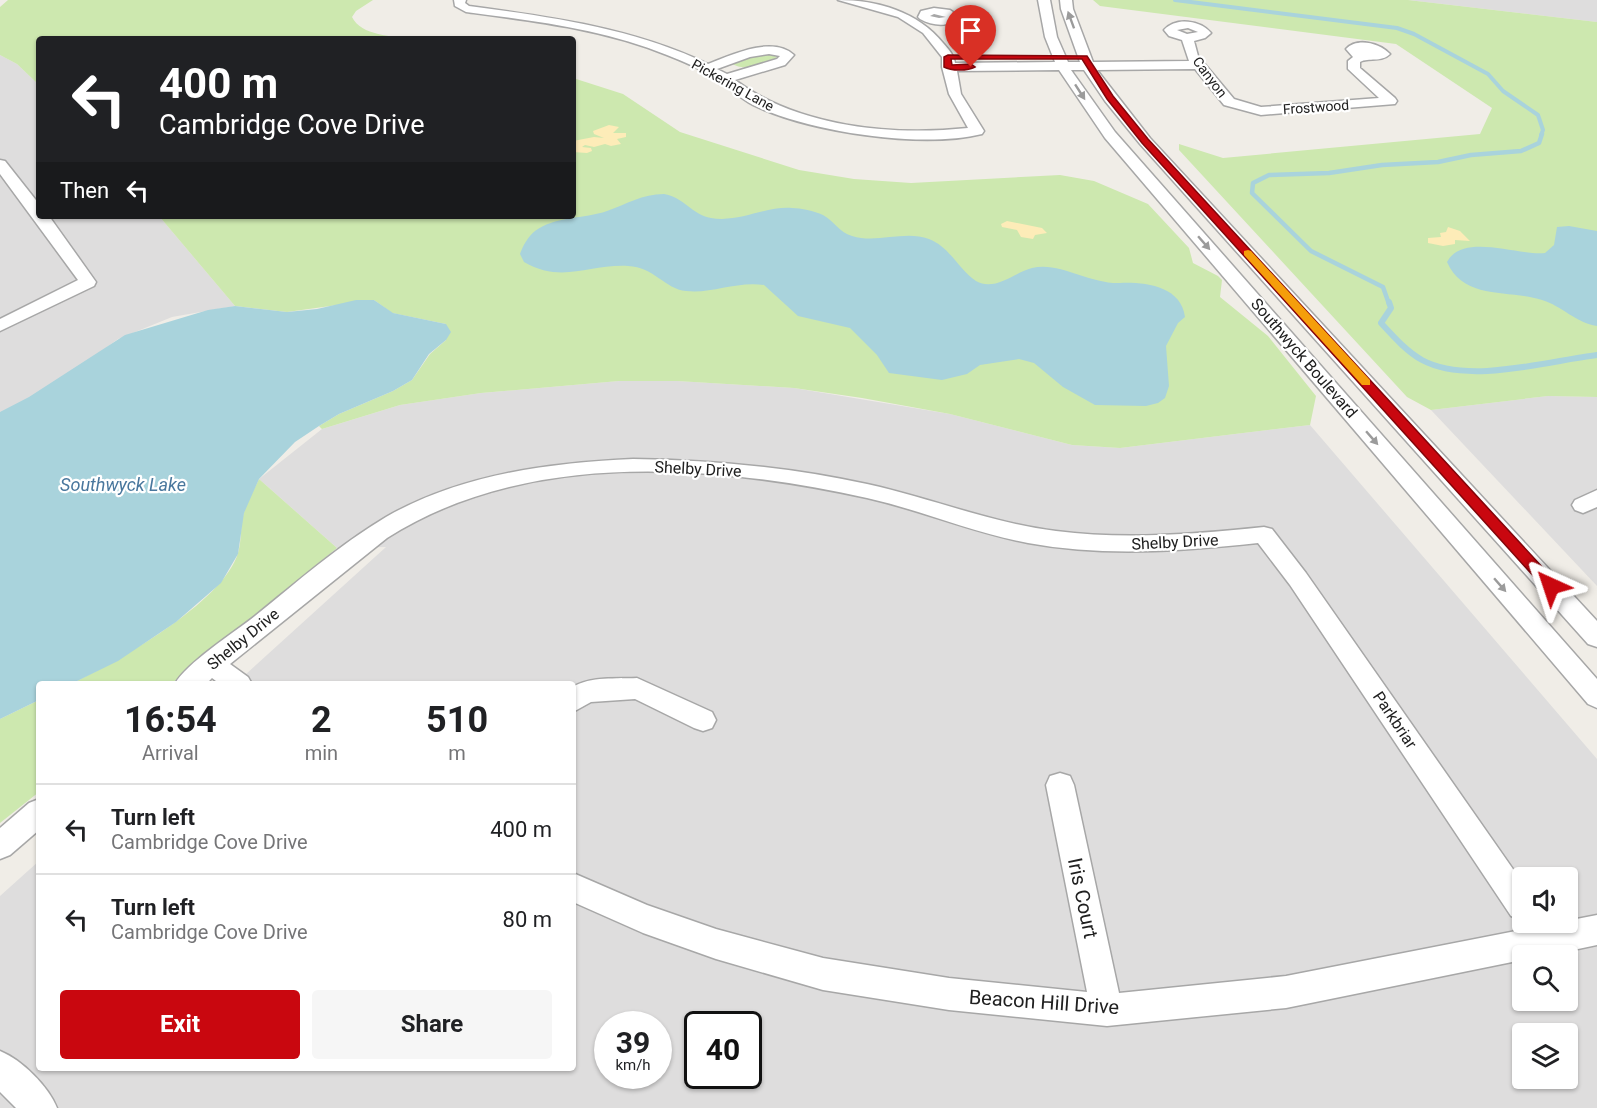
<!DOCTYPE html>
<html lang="en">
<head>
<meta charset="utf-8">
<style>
	body { margin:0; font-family:Roboto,sans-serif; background:#f6f6f6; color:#202124; height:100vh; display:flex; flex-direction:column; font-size:22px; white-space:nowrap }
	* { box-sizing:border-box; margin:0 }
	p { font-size:20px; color:#757577 }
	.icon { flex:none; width:33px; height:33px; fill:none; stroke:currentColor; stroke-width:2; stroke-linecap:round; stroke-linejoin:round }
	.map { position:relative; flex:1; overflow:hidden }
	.side { position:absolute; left:36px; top:681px; width:540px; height:390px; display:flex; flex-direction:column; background:#fff; border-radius:6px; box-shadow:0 2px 4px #0004 }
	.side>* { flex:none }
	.guide { position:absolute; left:36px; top:36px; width:540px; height:183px; border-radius:6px; box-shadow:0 2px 4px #0004; background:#202124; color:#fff; overflow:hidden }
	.buttons { position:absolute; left:1512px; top:867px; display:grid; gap:12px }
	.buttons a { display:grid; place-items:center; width:66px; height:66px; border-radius:6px; background:#fff; box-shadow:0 2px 4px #0004; font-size:30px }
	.speed { position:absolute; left:594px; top:1011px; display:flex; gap:12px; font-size:30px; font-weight:700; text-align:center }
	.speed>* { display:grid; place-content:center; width:78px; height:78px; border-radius:50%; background:#fff; box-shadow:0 2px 4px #0004; line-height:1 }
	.speed small { font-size:15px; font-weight:400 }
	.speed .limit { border:3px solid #111; border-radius:9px; background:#fff; color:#111 }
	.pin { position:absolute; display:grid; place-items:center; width:51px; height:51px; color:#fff; margin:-62px -26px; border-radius:50% 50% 50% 0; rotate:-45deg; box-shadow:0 0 6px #0007 }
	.pin .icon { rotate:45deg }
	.me { position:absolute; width:66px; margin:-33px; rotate:318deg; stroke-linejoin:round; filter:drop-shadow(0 0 4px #0008) }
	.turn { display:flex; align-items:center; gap:21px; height:126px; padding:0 24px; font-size:27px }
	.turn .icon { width:78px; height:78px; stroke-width:2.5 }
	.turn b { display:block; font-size:42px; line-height:51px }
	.then { display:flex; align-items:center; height:57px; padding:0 24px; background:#0003; gap:12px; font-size:22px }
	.eta { display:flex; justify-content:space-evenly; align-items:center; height:102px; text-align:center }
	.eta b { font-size:36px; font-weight:700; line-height:42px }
	.primary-button { display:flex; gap:12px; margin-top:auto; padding:12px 24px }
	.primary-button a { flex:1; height:69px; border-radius:6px; background:#c9070f; color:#fff; font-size:24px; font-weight:700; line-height:69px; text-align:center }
	.primary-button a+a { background:#f6f6f6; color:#202124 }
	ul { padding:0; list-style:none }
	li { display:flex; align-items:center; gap:18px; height:90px; padding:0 24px; border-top:2px solid #e0e0e0 }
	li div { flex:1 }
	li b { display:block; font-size:22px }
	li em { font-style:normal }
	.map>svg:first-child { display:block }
</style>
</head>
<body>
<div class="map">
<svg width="1597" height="1108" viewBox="0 0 1597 1108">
	<rect width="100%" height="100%" fill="#f0ede7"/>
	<g fill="#dedddd" fill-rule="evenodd">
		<polygon points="1408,0 1597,0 1597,22"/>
		<polygon points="0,55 17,64 39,85 39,216 159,216 235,306 172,317 118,339 44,392 0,414"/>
		<path d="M619,381h58l117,7 156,26 122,31 48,3 190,-23 287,334v349h-1597v-212l39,-35v207h534v-384h-338l151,-137 -49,1 -78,-69 63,-50 78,-24 81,-12zM1522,878h46v44h-46zM1522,956h46v44h-46zM608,1024h50v52h-50zM698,1024h50v52h-50zM1522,1034h46v44h-46z"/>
		<polygon points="1548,396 1597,397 1597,586 1431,410"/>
	</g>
	<g fill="#cde8af">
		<path d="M8,0h365l-17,11 -4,6c9,19 41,19 60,22h-373v46l-22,-21 -17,-9v-48z"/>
		<polygon points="1093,0 1408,0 1597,22 1597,397 1548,396 1431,410 1407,397 1179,150 1179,144 1223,158 1480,134 1492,108 1396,44 1100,6"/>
		<path d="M756,52l17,2 4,4c-11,8 -34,14 -46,5l14,-6 1,2z"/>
		<polygon points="573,78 623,94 680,132 799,170 854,179 911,183 1060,175 1094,181 1148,204 1189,248 1193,263 1218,276 1222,280 1220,297 1268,336 1316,396 1310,425 1120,448 1072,445 950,414 862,398 794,388 677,381 619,381 481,393 400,405 322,429 319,426 339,414 393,391 412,380 430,354 446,340 446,324 392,313 374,300 287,312 235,306 159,216 573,216"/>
		<path d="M259,479l78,69 -166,136h-100c45,-22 152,-81 167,-131 4,-13 2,-28 6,-41 3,-11 10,-22 15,-33z"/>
		<polygon points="39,700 39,792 0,823 0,719"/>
	</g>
	<g fill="#fdecb8">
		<polygon points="609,125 619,127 613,133 626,133 626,137 617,139 621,144 611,146 605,144 594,147 585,145 582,147 591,148 592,151 587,153 573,152 573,141 594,137 604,138 594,134 593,131"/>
		<polygon points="1007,221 1042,228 1047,233 1035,235 1033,239 1021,237 1017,230 1002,227 1001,224"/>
		<polygon points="1448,227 1460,231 1470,241 1455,240 1455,244 1443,246 1428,243 1428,238 1441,237 1440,233 1446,232"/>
	</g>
	<g fill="#a9d3dc">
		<path d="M664,194c19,3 29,21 47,24 28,5 54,-12 81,-10 9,0 22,3 31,7 11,6 16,17 29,21 25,8 52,-6 77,3 21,8 30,31 47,42 19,11 39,-9 56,-13 27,-7 57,16 88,15 25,-1 61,3 65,34l-7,6 -12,23 3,40 -4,12 -7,5 -12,3 -51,-1 -32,-18 -29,-24 -15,-4 -39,6 -13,9 -25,6 -53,-7 -12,-18 -27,-27 -52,-12 -34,-31c-28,-4 -52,9 -78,6 -21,-2 -32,-24 -58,-25 -39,-2 -66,18 -104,-4l-4,-8c3,-9 8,-17 15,-23 20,-15 49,-12 72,-20 20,-7 35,-17 57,-17z"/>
		<path d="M1569,226l28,5v95c-21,-3 -35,-20 -55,-26 -33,-11 -78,1 -95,-38 16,-30 71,-6 98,-9l9,-8 3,-18z"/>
		<polygon points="356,300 374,300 393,313 446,324 451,332 446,340 429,354 412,380 393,391 339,414 319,426 295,442 259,479 244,513 238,554 221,583 176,622 118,661 71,684 39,684 39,700 0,719 0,412 29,397 125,335 208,310 235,306 287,312 317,309"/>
	</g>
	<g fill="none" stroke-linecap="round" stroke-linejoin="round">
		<polyline stroke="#a9d3dc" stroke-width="4" points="1175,0 1397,28 1414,34 1488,74 1503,91 1538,115 1543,130 1541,135"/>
		<polyline stroke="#a9d3dc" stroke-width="4.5" points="1389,304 1383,287 1311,251 1252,193 1253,183 1269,175 1329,173 1382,165 1438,162 1471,155 1521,151 1539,143 1542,134"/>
		<path stroke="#a9d3dc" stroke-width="6" d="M1389,302l2,6 -10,15c12,13 25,28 41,37 46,25 126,1 175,-5"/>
		<g stroke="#a7a7a7" stroke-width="3">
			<g id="minor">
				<path d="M454,0h12l-1,3 4,3c82,11 164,22 239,58 23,-9 65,-29 86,-9l-9,10 -50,15c63,47 156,56 233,48l-19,-34 -7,-27v-10l-19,-24 -25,-16 -60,-17c40,0 80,12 105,43 6,7 11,12 12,20l100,-1 -10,-25 -7,-37h12l7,37 11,25h12l-19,-53 -1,-9h12l1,9 20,53 96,-1 -7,-21 -13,-4 -5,-6c12,-13 36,-10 47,3l-6,5 -11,3 4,15 36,43 27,8 118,-9 -31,-29v-8l5,-4 -7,-8c11,-12 34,-6 44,5 -9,9 -21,3 -30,8v6l35,30 2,3 -2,3 -134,11 -37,-10 -29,-36 -98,1 53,68 447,483v26l-9,-3 -448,-500 -35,-43 -21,-31h-13l44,62 482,547v29l-9,-4 -483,-566 -46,-68 -102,1 4,23 23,37 -2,3c-61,15 -173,-2 -229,-29 -12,-6 -22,-16 -33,-24 -16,-11 -35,-19 -53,-26 -64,-26 -133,-34 -201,-43l-11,-6zM1188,28l10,4 -11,2 -10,-4zM769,54l11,2 -3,3 -50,15 -10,-5 33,-12z"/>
				<path d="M934,8l16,2 10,7c-11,11 -27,9 -40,2l-2,-2 3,-6zM934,14l12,3 -7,1 -9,-2z"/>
				<polygon points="0,160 5,161 39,204 39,216 49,216 96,282 94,286 0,331 0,319 78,280 0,174"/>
				<path d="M633,459c79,1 157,8 234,25 64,14 124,39 189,47 69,9 139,3 208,-4l8,2 34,44 216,309v38l-11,-4 -221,-331 -32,-42c-76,8 -154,14 -230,0 -55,-10 -107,-33 -161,-45 -155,-34 -340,-49 -480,40l-157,126 18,13 4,7h-32l-8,-6 -6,6h-31c10,-20 60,-52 80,-68 42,-34 84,-71 131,-99 75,-43 163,-54 247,-58z"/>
				<polygon points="1597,490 1597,507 1583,513 1575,510 1572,505 1575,500"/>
				<path d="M637,678l75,34 4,8 -4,8 -9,3 -9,-3 -59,-29 -44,3 -18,10v-25c17,-11 44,-8 64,-9z"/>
				<polygon points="1060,773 1070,776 1074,785 1119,993 1286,976 1597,915 1597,945 1545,956 1522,956 1522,960 1286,1008 1107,1026 949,1010 823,990 716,959 643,933 573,902 573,873 647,905 716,929 823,958 949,978 1087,992 1046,785 1050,776"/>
				<polygon points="39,799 39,830 10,855 0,859 0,828 29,803"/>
				<path d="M0,1051c22,9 48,35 57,57h-41l-16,-16z"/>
			</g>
		</g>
		<use href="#minor" fill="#fff" fill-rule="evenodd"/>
	</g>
	<defs><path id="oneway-solid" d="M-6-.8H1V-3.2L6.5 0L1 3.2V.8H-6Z" transform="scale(1.5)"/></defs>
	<g fill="#9b9b9b">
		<use href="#oneway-solid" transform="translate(1071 20) rotate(-110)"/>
		<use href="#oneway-solid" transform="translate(1080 92) rotate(57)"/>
		<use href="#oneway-solid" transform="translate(1204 243) rotate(49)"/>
		<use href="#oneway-solid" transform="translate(1372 438) rotate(49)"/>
		<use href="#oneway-solid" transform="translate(1500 585) rotate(49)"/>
	</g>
	<path fill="#c9070f" stroke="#83050a" stroke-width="1.5" d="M948,55l139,1 26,40 35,43 408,443 2,4 -2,4h-10l-404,-447 -35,-44 -25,-40h-131l1,6 19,-1 4,3c-7,4 -24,4 -31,0v-10z"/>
	<polygon fill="#f59e0b" points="1248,250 1251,251 1370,380 1370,385 1362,385 1244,255 1244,251"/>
	<g text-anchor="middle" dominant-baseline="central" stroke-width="4.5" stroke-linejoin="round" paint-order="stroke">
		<g font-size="14" fill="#202020" stroke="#fff">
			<text transform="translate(1210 77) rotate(53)">Canyon</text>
			<text transform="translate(733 85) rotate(29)">Pickering Lane</text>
			<text transform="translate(1316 107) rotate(-4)">Frostwood</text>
		</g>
		<g font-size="16" fill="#202020" stroke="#fff">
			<text transform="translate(1304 358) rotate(49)">Southwyck Boulevard</text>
			<text transform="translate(698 469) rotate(3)">Shelby Drive</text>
			<text transform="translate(1175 542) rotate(-3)">Shelby Drive</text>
			<text transform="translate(243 639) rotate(-39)">Shelby Drive</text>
			<text transform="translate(1395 720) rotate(56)">Parkbriar</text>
		</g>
		<g font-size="18" font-style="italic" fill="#49779d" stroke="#fff">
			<text x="123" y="484">Southwyck Lake</text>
		</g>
		<g font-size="20" fill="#202020" stroke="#fff">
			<text transform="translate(1083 898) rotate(78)">Iris Court</text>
			<text transform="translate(1044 1002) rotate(4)">Beacon Hill Drive</text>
		</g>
	</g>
</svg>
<div class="buttons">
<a><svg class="icon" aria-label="sound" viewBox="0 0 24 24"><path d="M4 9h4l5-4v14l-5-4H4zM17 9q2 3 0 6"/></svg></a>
<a><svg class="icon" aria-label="search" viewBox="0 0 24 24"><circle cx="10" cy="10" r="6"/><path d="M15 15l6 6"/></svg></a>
<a><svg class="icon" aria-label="layers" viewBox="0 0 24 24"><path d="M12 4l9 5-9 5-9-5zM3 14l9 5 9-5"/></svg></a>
</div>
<div class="speed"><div>39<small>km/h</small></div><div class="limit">40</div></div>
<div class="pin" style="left:971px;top:67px;background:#d93025"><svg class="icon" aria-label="arrive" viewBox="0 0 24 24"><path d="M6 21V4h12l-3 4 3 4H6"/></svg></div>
<svg class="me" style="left:1551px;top:586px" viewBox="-20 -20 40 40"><path d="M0-17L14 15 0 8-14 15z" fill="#c9070f" stroke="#fff" stroke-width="4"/></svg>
<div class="guide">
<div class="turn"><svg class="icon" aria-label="left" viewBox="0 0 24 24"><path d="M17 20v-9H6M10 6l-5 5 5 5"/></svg><div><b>400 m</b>Cambridge Cove Drive</div></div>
<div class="then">Then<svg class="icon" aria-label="left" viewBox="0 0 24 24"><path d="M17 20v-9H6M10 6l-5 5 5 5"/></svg></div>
</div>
<section class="side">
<div class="eta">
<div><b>16:54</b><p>Arrival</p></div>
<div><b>2</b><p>min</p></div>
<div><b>510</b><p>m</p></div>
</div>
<ul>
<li><svg class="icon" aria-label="left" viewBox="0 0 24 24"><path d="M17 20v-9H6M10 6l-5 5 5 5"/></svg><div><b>Turn left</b><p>Cambridge Cove Drive</p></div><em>400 m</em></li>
<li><svg class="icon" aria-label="left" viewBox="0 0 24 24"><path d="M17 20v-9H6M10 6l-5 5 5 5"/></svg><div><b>Turn left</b><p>Cambridge Cove Drive</p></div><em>80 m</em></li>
</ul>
<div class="primary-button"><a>Exit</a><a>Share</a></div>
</section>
</div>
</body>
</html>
